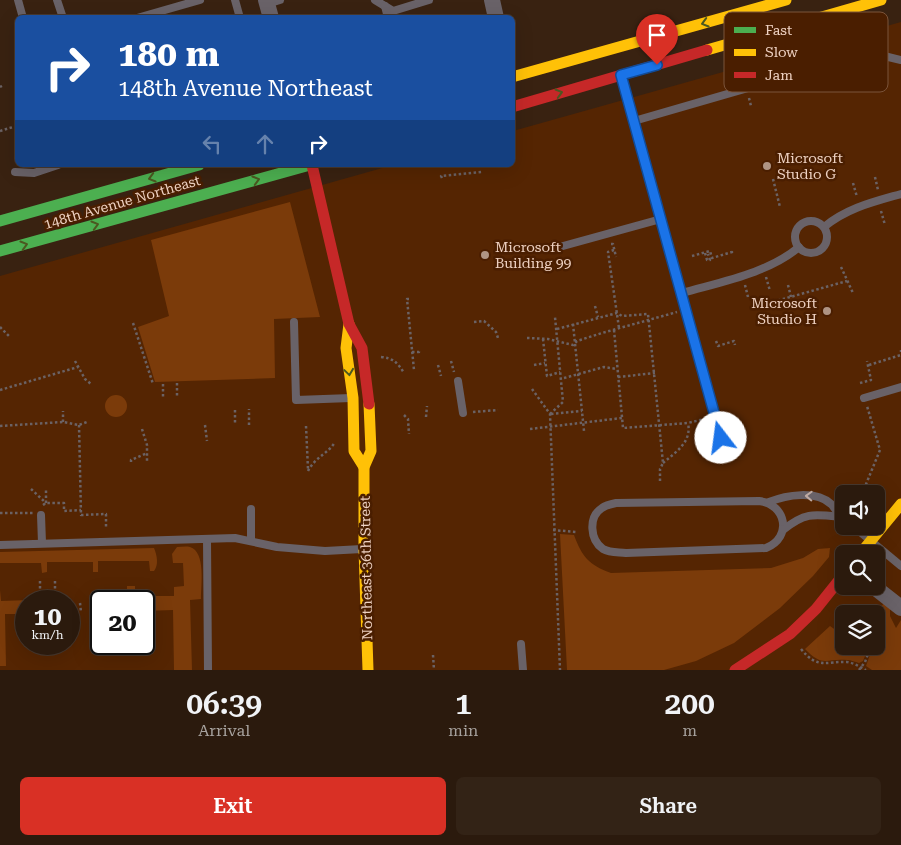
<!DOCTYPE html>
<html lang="en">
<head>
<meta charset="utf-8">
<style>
	body { margin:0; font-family:"Roboto Serif",serif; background:#332316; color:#f1f3f6; height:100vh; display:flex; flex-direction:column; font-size:19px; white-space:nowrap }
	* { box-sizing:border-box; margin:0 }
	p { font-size:16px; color:#a6a19d }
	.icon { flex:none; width:28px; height:28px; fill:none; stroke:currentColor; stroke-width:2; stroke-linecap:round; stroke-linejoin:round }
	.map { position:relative; height:670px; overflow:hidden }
	.sheet { display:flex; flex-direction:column; background:#2b1a0d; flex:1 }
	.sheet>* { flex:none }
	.top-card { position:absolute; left:15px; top:15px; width:500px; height:152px; border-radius:8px; box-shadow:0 5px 20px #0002,0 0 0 1px #47382e; background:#1a4fa0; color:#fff; overflow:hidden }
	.fabs { position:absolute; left:835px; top:485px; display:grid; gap:10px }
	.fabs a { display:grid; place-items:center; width:50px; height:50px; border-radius:8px; background:#2b1a0d; box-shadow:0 5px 20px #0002,0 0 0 1px #47382e; font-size:25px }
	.speed { position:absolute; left:15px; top:590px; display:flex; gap:10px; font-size:25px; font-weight:700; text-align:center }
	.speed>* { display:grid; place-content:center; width:65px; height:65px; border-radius:50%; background:#2b1a0d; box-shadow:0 5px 20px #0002,0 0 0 1px #47382e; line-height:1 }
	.speed small { font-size:12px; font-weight:400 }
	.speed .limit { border:2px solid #111; border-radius:8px; background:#fff; color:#111 }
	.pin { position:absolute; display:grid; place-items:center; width:42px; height:42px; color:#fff; margin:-51px -21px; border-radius:50% 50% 50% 0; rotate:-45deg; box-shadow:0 0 5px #0007 }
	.pin .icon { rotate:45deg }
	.me { position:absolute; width:55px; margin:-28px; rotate:345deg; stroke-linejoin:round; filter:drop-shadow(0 0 4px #0008) }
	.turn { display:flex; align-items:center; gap:18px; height:105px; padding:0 20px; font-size:22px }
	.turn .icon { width:65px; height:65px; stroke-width:2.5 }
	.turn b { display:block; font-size:35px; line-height:42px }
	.lanes { display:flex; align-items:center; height:48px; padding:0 20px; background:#0003; justify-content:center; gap:25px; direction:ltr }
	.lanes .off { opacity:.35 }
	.eta { display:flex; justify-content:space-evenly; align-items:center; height:85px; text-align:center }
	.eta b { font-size:30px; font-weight:600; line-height:35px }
	.primary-button { display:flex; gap:10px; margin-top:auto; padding:10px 20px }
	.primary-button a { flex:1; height:58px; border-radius:8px; background:#d93025; color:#fff; font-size:20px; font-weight:600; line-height:58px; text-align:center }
	.primary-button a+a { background:#332316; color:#f1f3f6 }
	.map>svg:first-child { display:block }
</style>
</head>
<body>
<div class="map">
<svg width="901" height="670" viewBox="0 0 901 670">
	<rect width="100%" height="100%" fill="#392211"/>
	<path fill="#552502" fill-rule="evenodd" d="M901,22v648h-901v-394l393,-111h119l1,-34zM844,494h32v32h-32zM844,554h32v32h-32zM26,601h43v43h-43zM101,601h43v43h-43zM844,614h32v32h-32z"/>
	<g fill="#7b3b0a">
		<polygon points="290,202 320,317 274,319 275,378 155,382 138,327 169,316 151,240"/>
		<circle cx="116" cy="406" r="11"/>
		<path d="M560,534l14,1c8,22 15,30 37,38l160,-5 32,-10 15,-9 12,-1 -1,9 -16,19 -33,32 -46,35 -38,18 -32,9h-97z"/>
		<path d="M177,547c4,0 9,-1 13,0 16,5 11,38 11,52l-11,1 2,70h-18l-1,-60 -29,1v-10h-39l2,-4 20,-1v-10h8v10h39v-9l10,-1 -1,-23h-10l-1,-9z"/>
		<path d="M154,548c3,7 5,17 0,23h-4l-1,-10h-51v11h-5v-10h-46v10l-5,1 -1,-10h-41v-11z"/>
		<polygon points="0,590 1,601 57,599 58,601 26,601 26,614 5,614 6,666 0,666"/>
		<polygon points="884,603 890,607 890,616 896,628 901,620 901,670 872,670 866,666 873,646 876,646 877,612"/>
		<path d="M830,626l7,5 7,1v14h25l-6,15 -4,2c-4,-1 -8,-3 -12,-3 -21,-2 -24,8 -42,-11z"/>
	</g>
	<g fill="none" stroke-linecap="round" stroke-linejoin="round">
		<g stroke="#6b6264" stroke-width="2.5" stroke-dasharray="2.5 2.5" stroke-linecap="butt">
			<polyline points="739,61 744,79"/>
			<polyline points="0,87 2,86"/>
			<polyline points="749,98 751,106"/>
			<polyline points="0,131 13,127"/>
			<polyline points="875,177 878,190"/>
			<polyline points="442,178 441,176 482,172"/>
			<polyline points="773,179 780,207"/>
			<polyline points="853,183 857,197"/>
			<polyline points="881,211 885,225"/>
			<polyline points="611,244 613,244 616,257"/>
			<polyline points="614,250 608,252 619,328"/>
			<polyline points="705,253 707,260 710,260 708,254"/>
			<polyline points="692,256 710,251 712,258 732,252 731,250"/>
			<polyline points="841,267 853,293"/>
			<polyline points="766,277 770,291"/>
			<polyline points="745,285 748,297"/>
			<polyline points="788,285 791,297"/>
			<polyline points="409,299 407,299 414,370"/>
			<polyline points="777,304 776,301 847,281"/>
			<polyline points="595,306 598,317"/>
			<polyline points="474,322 484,321 496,332 498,338"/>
			<polyline points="133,323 153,384"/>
			<polyline points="573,324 584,431"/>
			<polyline points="0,327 10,337"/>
			<polyline points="557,329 617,313 622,316 648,314 663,463 660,469 660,482"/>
			<polyline points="614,330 623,428 688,423 704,419"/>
			<polyline points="527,338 548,339 573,345 577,341 602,333 677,312"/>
			<polyline points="543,339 547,376 560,372"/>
			<polyline points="716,341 718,346 734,341 735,345"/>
			<polyline points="901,350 901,352"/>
			<polyline points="412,352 419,352 419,350"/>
			<path d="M381,357c12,1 17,6 23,16"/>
			<polyline points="75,361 85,379 91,384"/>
			<polyline points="451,361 454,372"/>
			<polyline points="438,365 441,376"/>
			<polyline points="534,365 545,363"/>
			<polyline points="869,365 901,355"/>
			<polyline points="618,377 655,373"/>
			<polyline points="564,378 604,367 617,369"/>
			<polyline points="177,383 177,396"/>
			<polyline points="860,383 871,380 867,361"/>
			<polyline points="163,384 163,397"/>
			<polyline points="532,389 550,414 560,670"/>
			<polyline points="0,390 78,367"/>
			<polyline points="235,410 235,424"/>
			<polyline points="473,412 498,410"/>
			<polyline points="550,414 563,402 555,317"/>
			<polyline points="551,414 582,411"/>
			<polyline points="404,415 408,419 409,434"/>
			<polyline points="426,417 427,406"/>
			<polyline points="63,422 63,411"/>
			<polyline points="79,425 81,515 106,514 106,529"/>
			<polyline points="205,425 207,441"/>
			<polyline points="249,425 249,409"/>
			<polyline points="0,426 63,422 79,425 87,422"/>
			<polyline points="306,426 308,469"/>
			<polyline points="142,429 147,445 147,461"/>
			<polyline points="530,429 622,418"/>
			<polyline points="131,462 131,460 147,453"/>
			<path d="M663,463c13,-11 29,-21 25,-40"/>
			<path d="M308,471c7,-14 21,-18 27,-29"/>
			<polyline points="31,489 46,503"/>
			<polyline points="862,494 880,450 867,406"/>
			<polyline points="46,503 46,489"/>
			<polyline points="43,505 46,503 64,503 64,511 81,510"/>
			<polyline points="0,513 33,513"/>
			<polyline points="553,530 576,532"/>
			<polyline points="40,581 40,599"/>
			<polyline points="55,581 55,599"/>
			<polyline points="80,603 81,612"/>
			<polyline points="875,607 876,614"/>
			<path d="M801,649c17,21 25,12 46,13 7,1 13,5 19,8"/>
			<polyline points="433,655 434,670"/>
			<polyline points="859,670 865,662 871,646"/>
		</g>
		<g stroke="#696268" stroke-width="8">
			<polyline points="18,0 23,18"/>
			<polyline points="57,0 63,18"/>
			<polyline points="235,0 240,18"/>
			<polyline points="375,0 393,11 429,0"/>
			<polyline points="267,4 280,0"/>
			<polyline points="385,6 388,18"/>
			<polyline points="137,18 200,0"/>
			<polyline points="622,78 721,438"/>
			<polyline points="634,121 865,54 876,54 901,60"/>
			<polyline points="15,172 34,173 58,165"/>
			<circle cx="811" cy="237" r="16"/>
			<path d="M824,227c23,-19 49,-25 77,-33"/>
			<polyline points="563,246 661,219"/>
			<path d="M682,293c38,-11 87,-20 117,-46"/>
			<polyline points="294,322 296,400 351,398"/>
			<polyline points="458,381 463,413"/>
			<polyline points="864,398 901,387"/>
			<path d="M759,501c27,3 34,36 7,47l-140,5c-8,-1 -16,0 -23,-4 -13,-9 -15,-32 -1,-41 4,-3 9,-4 14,-5z"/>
			<path d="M769,502c17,-7 47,-12 62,2 5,5 7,11 13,15"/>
			<polyline points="41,515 42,543"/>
			<polyline points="853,526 901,566"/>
			<path d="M783,530c22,-18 31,-16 58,-13"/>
			<polyline points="207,539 208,670"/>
			<polyline points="251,541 251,509"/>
			<polyline points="0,545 235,538 277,547 325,551 362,549"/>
			<polyline points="521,644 523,670"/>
		</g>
		<g stroke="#696268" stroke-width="16">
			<polyline points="266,0 271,18"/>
			<polyline points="492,0 496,18"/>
			<polyline points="873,586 901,608"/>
		</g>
		<g stroke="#4caf50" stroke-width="11">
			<polyline points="0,221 199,165"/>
			<polyline points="0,251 310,165"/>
		</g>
		<g stroke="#ffc107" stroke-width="11">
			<polyline points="707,50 881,0"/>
			<polyline points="512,77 786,0"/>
			<polyline points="349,324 346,348 353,398 354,451 364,467"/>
			<polyline points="860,554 901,504"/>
			<polyline points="368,670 364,549 364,467 371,451 369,404"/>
		</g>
		<g stroke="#c62828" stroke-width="11">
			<polyline points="512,107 707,50"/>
			<polyline points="312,165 349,324 362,348 369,404"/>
			<polyline points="735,670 790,634 816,609 844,574"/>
		</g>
	</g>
	<defs><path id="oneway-chevron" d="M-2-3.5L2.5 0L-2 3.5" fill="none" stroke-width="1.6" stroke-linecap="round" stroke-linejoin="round" transform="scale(1.25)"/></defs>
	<g stroke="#4b5820">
		<use href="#oneway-chevron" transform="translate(705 23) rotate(164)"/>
		<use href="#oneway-chevron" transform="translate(559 93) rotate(-16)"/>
		<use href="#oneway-chevron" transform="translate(152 178) rotate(164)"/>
		<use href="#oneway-chevron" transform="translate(256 180) rotate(-16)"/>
		<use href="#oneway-chevron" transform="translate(95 225) rotate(-16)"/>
		<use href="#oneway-chevron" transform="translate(24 245) rotate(-16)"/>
		<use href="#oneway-chevron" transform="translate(349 372) rotate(82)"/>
	</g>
	<use stroke="#bfaaa2" href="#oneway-chevron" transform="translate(809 496) rotate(-178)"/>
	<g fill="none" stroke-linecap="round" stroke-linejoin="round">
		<g stroke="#114b97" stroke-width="12">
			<polyline id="route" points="657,65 621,75 721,438"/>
		</g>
		<use href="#route" stroke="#1a73e8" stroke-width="9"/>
	</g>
	<g fill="#af9483" stroke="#4a1e00" stroke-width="2">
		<circle cx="767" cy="166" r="5"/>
		<circle cx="485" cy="255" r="5"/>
		<circle cx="827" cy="311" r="5"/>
	</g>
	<g text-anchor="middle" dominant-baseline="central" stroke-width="5" stroke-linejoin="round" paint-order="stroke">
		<g font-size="14" fill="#eed1c1" stroke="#4a1e00" text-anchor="start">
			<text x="777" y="158">Microsoft<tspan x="777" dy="16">Studio G</tspan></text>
			<text x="495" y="247">Microsoft<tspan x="495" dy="16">Building 99</tspan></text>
			<text x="817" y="303" text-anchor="end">Microsoft<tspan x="817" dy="16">Studio H</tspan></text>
		</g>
		<g font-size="14" fill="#eed1c1" stroke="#4a1e00">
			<text transform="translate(122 202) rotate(-16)">148th Avenue Northeast</text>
			<text transform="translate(366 568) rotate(-91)">Northeast 36th Street</text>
		</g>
	</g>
	<rect x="724" y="12" width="164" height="80" rx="8" fill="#4a1e00" stroke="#7b543a" stroke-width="1"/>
	<rect x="734" y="27" width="22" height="6" fill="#4caf50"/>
	<rect x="734" y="49" width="22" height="7" fill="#ffc107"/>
	<rect x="734" y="72" width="22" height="6" fill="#c62828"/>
	<g font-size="14" fill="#eed1c1">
		<text x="765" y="35">Fast</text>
		<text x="765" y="57">Slow</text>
		<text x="765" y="80">Jam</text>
	</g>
</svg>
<div class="fabs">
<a><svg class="icon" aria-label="sound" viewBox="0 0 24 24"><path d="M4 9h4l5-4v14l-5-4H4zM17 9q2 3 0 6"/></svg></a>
<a><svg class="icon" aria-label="search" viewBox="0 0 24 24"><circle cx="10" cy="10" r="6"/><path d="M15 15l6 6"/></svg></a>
<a><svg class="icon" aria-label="layers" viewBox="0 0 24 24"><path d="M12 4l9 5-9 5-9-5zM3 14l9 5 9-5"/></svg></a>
</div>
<div class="speed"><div>10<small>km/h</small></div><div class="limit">20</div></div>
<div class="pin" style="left:657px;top:65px;background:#d93025"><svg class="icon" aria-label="arrive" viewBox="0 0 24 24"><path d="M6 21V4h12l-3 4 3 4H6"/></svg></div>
<svg class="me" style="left:721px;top:438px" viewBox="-20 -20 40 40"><circle r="19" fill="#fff"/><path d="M0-13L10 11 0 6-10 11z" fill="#1a73e8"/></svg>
<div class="top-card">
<div class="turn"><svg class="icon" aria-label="right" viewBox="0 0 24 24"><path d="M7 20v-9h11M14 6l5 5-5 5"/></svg><div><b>180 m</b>148th Avenue Northeast</div></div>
<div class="lanes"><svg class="icon off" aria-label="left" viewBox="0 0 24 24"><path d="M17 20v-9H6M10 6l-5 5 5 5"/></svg><svg class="icon off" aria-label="ahead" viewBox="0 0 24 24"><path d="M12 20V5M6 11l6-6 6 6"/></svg><svg class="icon" aria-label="right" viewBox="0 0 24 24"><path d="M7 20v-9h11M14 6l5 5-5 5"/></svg></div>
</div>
</div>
<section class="sheet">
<div class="eta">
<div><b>06:39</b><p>Arrival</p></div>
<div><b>1</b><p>min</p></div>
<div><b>200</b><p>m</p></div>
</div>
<div class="primary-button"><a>Exit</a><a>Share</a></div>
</section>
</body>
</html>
